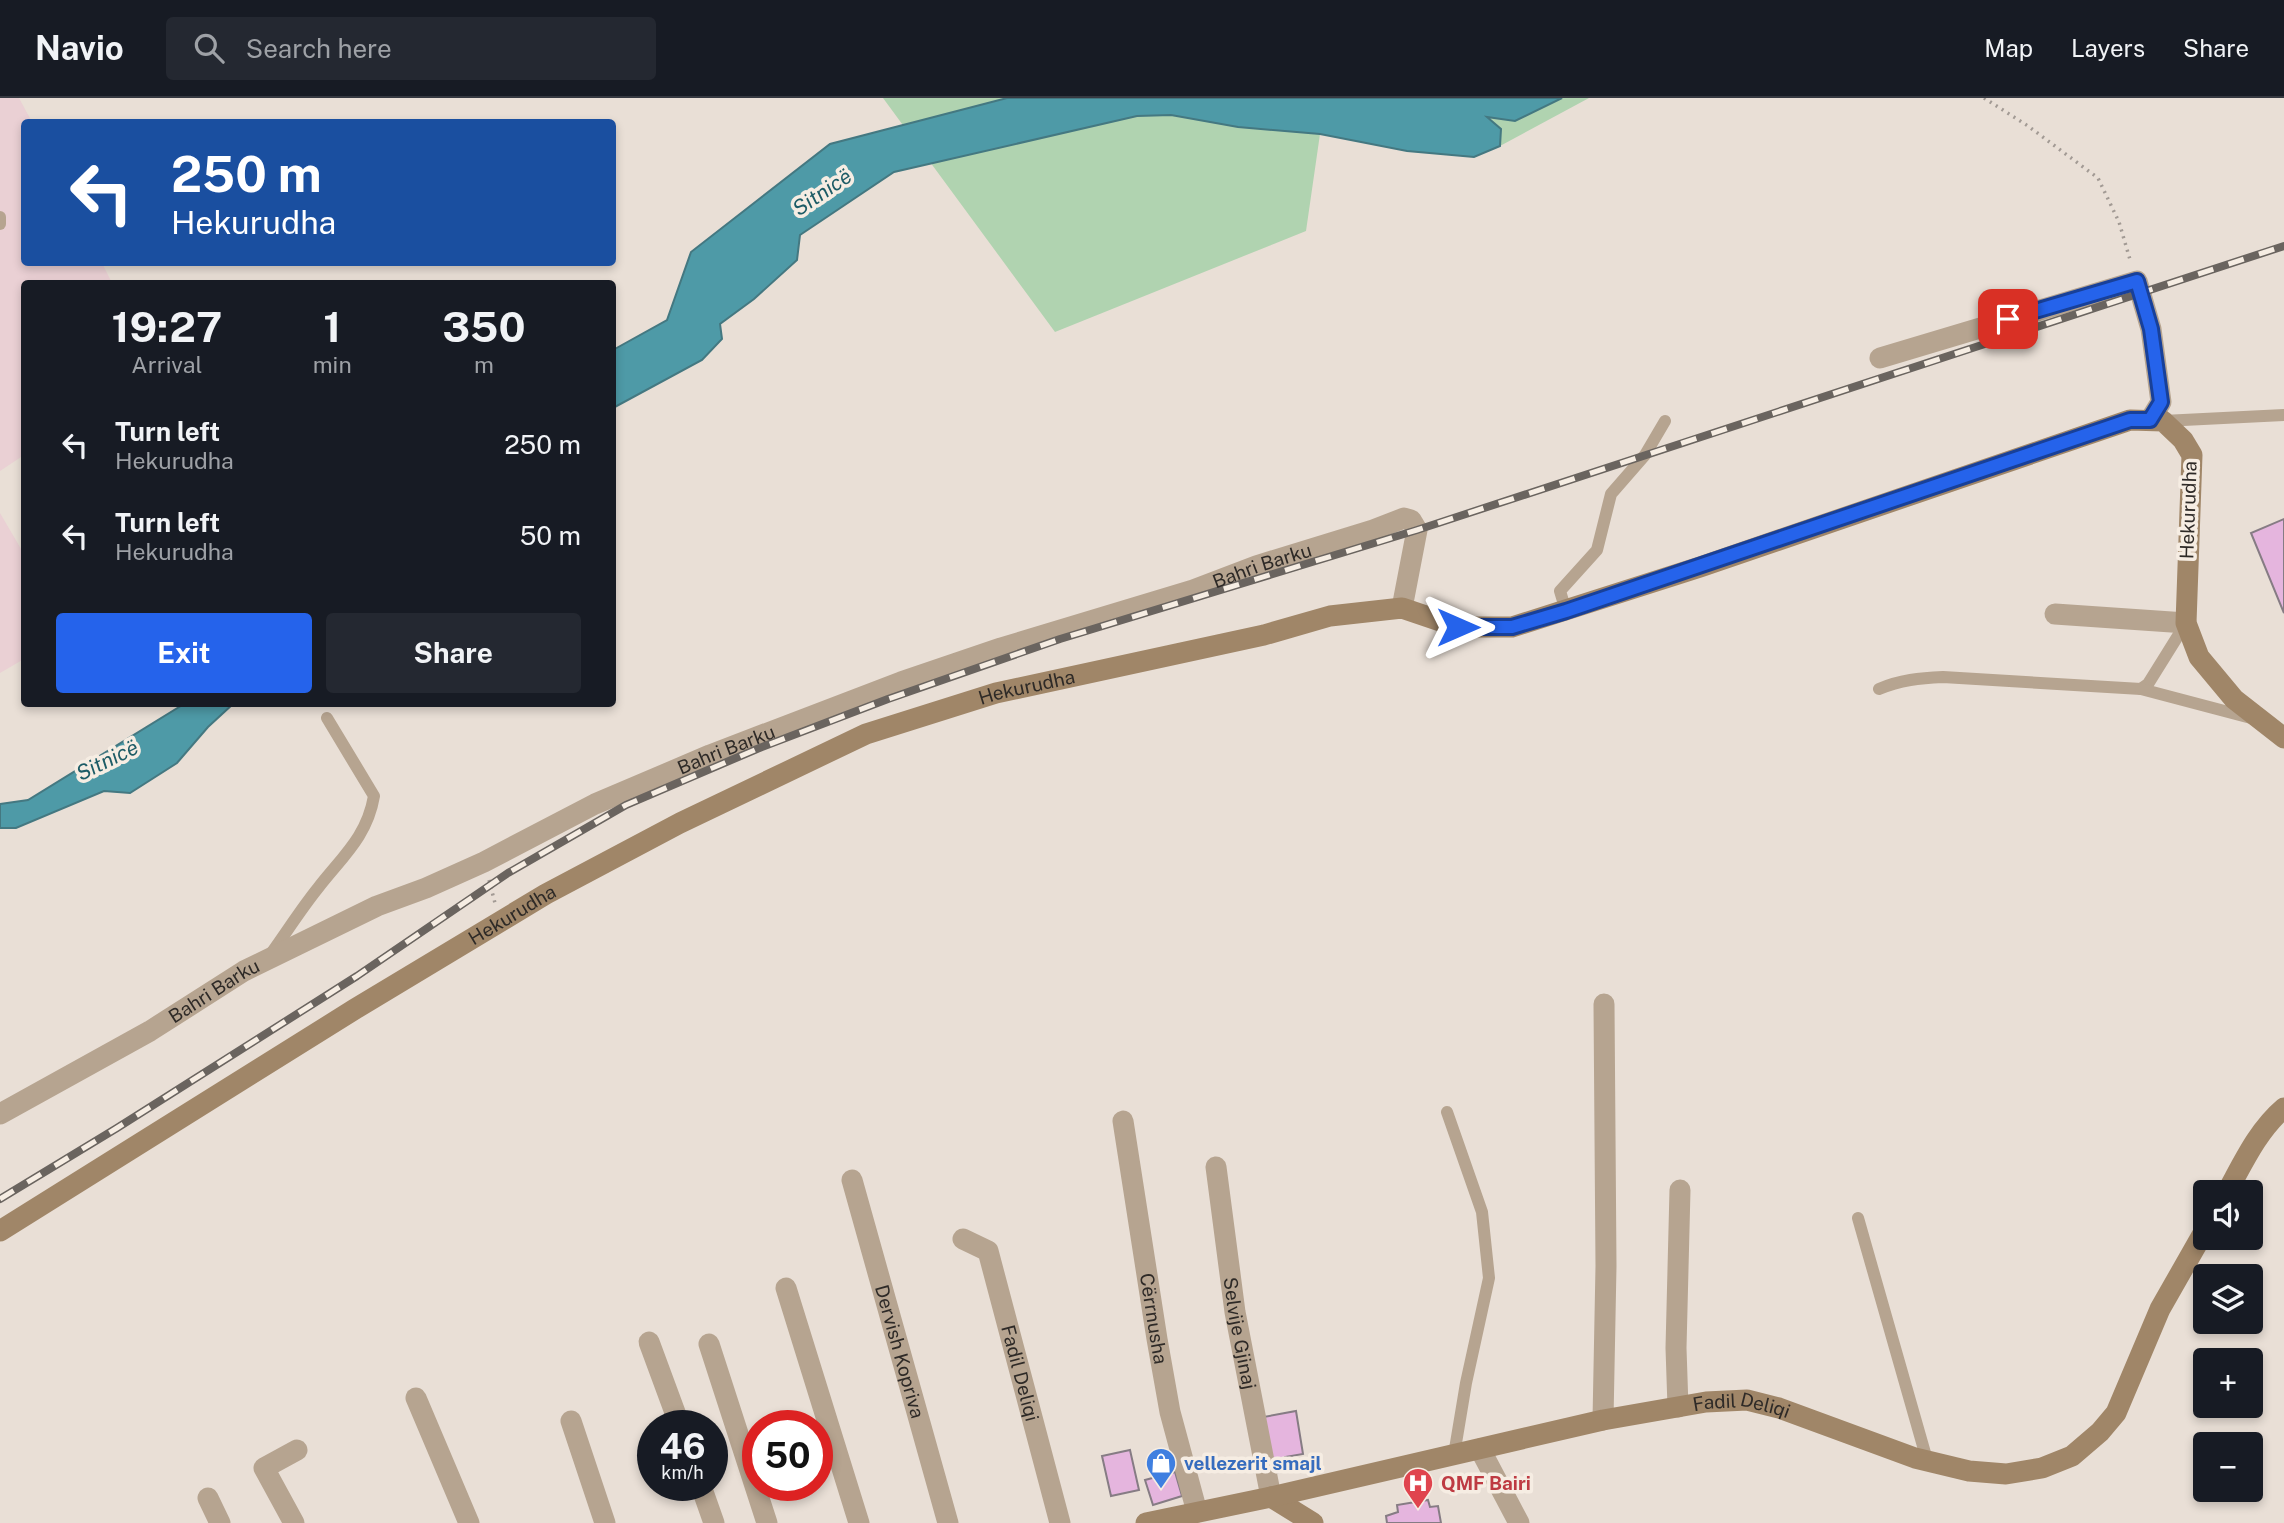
<!DOCTYPE html>
<html lang="en">
<head>
<meta charset="utf-8">
<style>
	body { margin:0; font-family:"Public Sans",sans-serif; background:#242831; color:#f1f3f6; height:100vh; display:flex; flex-direction:column; font-size:26px; white-space:nowrap }
	* { box-sizing:border-box; margin:0 }
	p { font-size:23px; color:#9ea1a6 }
	.icon { flex:none; width:38px; height:38px; fill:none; stroke:currentColor; stroke-width:2; stroke-linecap:round; stroke-linejoin:round }
	.map { position:relative; flex:1; overflow:hidden }
	.side { position:absolute; left:21px; top:182px; width:595px; height:427px; display:flex; flex-direction:column; background:#171b24; border-radius:7px; box-shadow:0 4px 10px #0003 }
	.side>* { flex:none }
	.banner { position:absolute; left:21px; top:21px; width:595px; height:147px; border-radius:7px; box-shadow:0 4px 10px #0003; background:#1a4fa0; color:#fff; overflow:hidden }
	.fabs { position:absolute; left:2193px; top:1082px; display:grid; gap:14px }
	.fabs a { display:grid; place-items:center; width:70px; height:70px; border-radius:7px; background:#171b24; box-shadow:0 4px 10px #0003; font-size:35px }
	.speed { position:absolute; left:637px; top:1312px; display:flex; gap:14px; font-size:35px; font-weight:700; text-align:center }
	.speed>* { display:grid; place-content:center; width:91px; height:91px; border-radius:50%; background:#171b24; box-shadow:0 4px 10px #0003; line-height:1 }
	.speed small { font-size:18px; font-weight:400 }
	.speed .limit { border:10px solid #d22; background:#fff; color:#111 }
	.pin { position:absolute; display:grid; place-items:center; width:60px; height:60px; color:#fff; margin:-30px; border-radius:14px; box-shadow:0 4px 10px #0006 }
	.me { position:absolute; width:77px; margin:-38px; rotate:90deg; stroke-linejoin:round; filter:drop-shadow(0 0 5px #0008) }
	.turn { display:flex; align-items:center; gap:24px; height:147px; padding:0 35px; font-size:32px }
	.turn .icon { width:91px; height:91px; stroke-width:2.5 }
	.turn b { display:block; font-size:49px; line-height:60px }
	.eta { display:flex; justify-content:space-evenly; align-items:center; height:119px; text-align:center }
	.eta b { font-size:42px; font-weight:700; line-height:49px }
	.primary-button { display:flex; gap:14px; margin-top:auto; padding:14px 35px }
	.primary-button a { flex:1; height:80px; border-radius:7px; background:#2563eb; color:#fff; font-size:28px; font-weight:700; line-height:80px; text-align:center }
	.primary-button a+a { background:#242831; color:#f1f3f6 }
	ul { padding:0; list-style:none }
	li { display:flex; align-items:center; gap:21px; height:91px; padding:0 35px }
	li div { flex:1 }
	li b { display:block; font-size:26px }
	li em { font-style:normal }
	header { display:flex; align-items:center; gap:42px; box-sizing:border-box; height:98px; padding:0 35px; background:#171b24; border-bottom:2px solid #363941 }
	header strong { font-size:33px }
	nav { display:flex; gap:38px; margin-inline-start:auto; font-size:24px }
	.search { width:490px; height:63px; background:#242831; display:flex; align-items:center; gap:18px; box-sizing:border-box; padding:0 24px; border-radius:7px; color:#9ea1a6; font-size:26px }
	.map>svg:first-child { display:block }
</style>
</head>
<body>
<header>
<strong>Navio</strong>
<div class="search"><svg class="icon" aria-label="search" viewBox="0 0 24 24"><circle cx="10" cy="10" r="6"/><path d="M15 15l6 6"/></svg>Search here</div>
<nav><a>Map</a><a>Layers</a><a>Share</a></nav>
</header>
<div class="map">
<svg width="2284" height="1425" viewBox="0 0 2284 1425">
	<rect width="100%" height="100%" fill="#e9dfd6"/>
	<g fill="#ead0d4">
		<polygon points="0,0 19,0 32,24 24,24 24,164 102,165 112,185 24,186 24,357 0,373"/>
		<polygon points="0,415 24,456 24,561 0,575"/>
	</g>
	<polygon fill="#b0d3b0" points="883,0 1589,0 1500,48 1474,59 1407,53 1320,36 1306,133 1055,234"/>
	<g fill="#4e9aa7" stroke="#447881" stroke-width="2">
		<polygon points="1007,0 1562,0 1515,23 1487,19 1501,31 1500,48 1474,59 1407,53 1320,36 1238,29 1171,17 1137,18 894,74 800,137 797,162 754,201 720,226 722,241 702,262 613,310 613,252 667,222 691,154 830,46"/>
		<polygon points="184,606 233,606 208,629 177,665 130,695 104,693 16,730 0,730 0,706 28,702"/>
	</g>
	<g fill="#e5b5de" stroke="#867c84" stroke-width="2">
		<polygon points="2284,421 2284,515 2251,435"/>
		<polygon points="1296,1313 1303,1356 1285,1359 1287,1373 1267,1376 1258,1320"/>
		<polygon points="1130,1352 1139,1392 1111,1398 1102,1358"/>
		<polygon points="1175,1374 1182,1398 1153,1407 1145,1382"/>
		<polygon points="1428,1402 1430,1409 1438,1408 1441,1425 1387,1425 1386,1418 1398,1414 1397,1407"/>
	</g>
	<g fill="none" stroke-linecap="round" stroke-linejoin="round">
		<g stroke="#a29a94" stroke-width="3.5" stroke-dasharray="2 5" stroke-linecap="butt">
			<polyline points="1984,0 2028,28 2098,80 2119,124 2131,165"/>
			<polyline points="489,782 495,805"/>
		</g>
		<g stroke="#b6a490" stroke-width="12">
			<polyline points="0,119 0,126"/>
			<polyline points="2163,323 2284,317"/>
			<polyline points="1566,513 1560,493 1597,452 1611,396 1645,357 1665,323"/>
			<path d="M1879,591c21,-9 41,-11 64,-12l198,12 7,-5 38,-61"/>
			<polyline points="2141,591 2251,620"/>
			<path d="M270,857c16,-22 31,-46 48,-67 24,-31 49,-51 56,-92l-47,-78"/>
			<polyline points="1447,1014 1482,1114 1489,1180 1466,1285 1454,1357"/>
			<polyline points="1858,1120 1927,1362"/>
		</g>
		<g stroke="#b6a490" stroke-width="21">
			<polyline points="1880,260 2137,183 2151,231 2161,304 2150,322"/>
			<polyline points="2055,516 2186,525"/>
			<path id="s1" d="M0,1016l150,-83 94,-60 133,-65 49,-18 58,-26 111,-58 115,-49 191,-73 100,-34 192,-58 63,-24 117,-36 31,-12 7,2 6,10 -15,78"/>
			<path id="s2" d="M1123,1023l34,218 13,73 27,100"/>
			<path id="s3" d="M1216,1069l19,145 36,185"/>
			<path id="s4" d="M852,1082l96,343"/>
			<path id="s5" d="M963,1141l25,12 72,272"/>
			<polyline points="786,1190 859,1425"/>
			<polyline points="649,1244 680,1328"/>
			<polyline points="709,1246 767,1425"/>
			<polyline points="416,1300 469,1425"/>
			<polyline points="1678,1309 1676,1250 1680,1092"/>
			<polyline points="1603,1322 1606,1168 1604,906"/>
			<polyline points="571,1323 605,1425"/>
			<polyline points="1480,1351 1519,1425"/>
			<polyline points="701,1388 714,1425"/>
			<polyline points="208,1400 220,1425"/>
			<polyline points="294,1425 264,1370 297,1352"/>
		</g>
		<g stroke="#a08668" stroke-width="21">
			<path d="M2227,1094c16,-29 31,-62 57,-84"/>
			<path id="s6" d="M0,1133l355,-222 191,-115 134,-71 186,-89 130,-41 268,-58 66,-19 72,-8 56,19h54l188,-60 430,-147 33,1 20,19 9,15 -6,168 13,34 35,42 50,39"/>
			<polyline points="1271,1399 1313,1425"/>
			<path id="s7" d="M1146,1425l125,-26 332,-77 103,-18 41,-2 32,8 136,50 54,13 37,3 36,-6 30,-12 28,-24 16,-19 44,-104 45,-79"/>
		</g>
		<g stroke="#6a645f" stroke-width="8">
			<polyline id="rail" points="0,1101 117,1030 357,878 508,775 626,707 757,651 888,601 1060,541 1417,432 2284,148"/>
		</g>
		<use href="#rail" stroke="#f6ede3" stroke-width="5" stroke-dasharray="16" stroke-linecap="butt"/>
	</g>
	<g fill="none" stroke-linecap="round" stroke-linejoin="round">
		<g stroke="#184099" stroke-width="18">
			<polyline id="route" points="1458,529 1512,529 1566,513 2130,322 2150,322 2161,304 2151,231 2137,183 2008,221"/>
		</g>
		<use href="#route" stroke="#2563eb" stroke-width="12"/>
	</g>
	<defs>
		<g id="shop-pin" transform="scale(1.575)"><path d="M0 17L-7.5 6A9.5 9.5 0 1 1 7.5 6Z" fill="#3f7fe0" stroke="#f6ede3"/><path d="M-5-2.5h2.3a2.7 3.5 0 0 1 5.4 0H5L5.5 6h-11ZM-1.5-2.5h3a1.5 2.3 0 0 0-3 0Z" fill="#fff"/></g>
		<g id="hospital-pin" transform="scale(1.575)"><path d="M0 17L-7.5 6A9.5 9.5 0 1 1 7.5 6Z" fill="#e0444e" stroke="#f6ede3"/><path d="M-5-5h3v3.5h4V-5h3V5h-3V1.5h-4V5h-3Z" fill="#fff"/></g>
	</defs>
	<g fill-rule="evenodd">
		<use href="#shop-pin" x="1161" y="1365"/>
		<use href="#hospital-pin" x="1418" y="1385"/>
	</g>
	<g text-anchor="middle" dominant-baseline="central" stroke-width="7" stroke-linejoin="round" paint-order="stroke">
		<g font-size="19" fill="#2e2a27" stroke="#f6ede3">
			<text transform="translate(2188 412) rotate(-88)">Hekurudha</text>
			<text stroke="none"><textPath href="#s1" startOffset="1381">Bahri Barku</textPath></text>
			<text stroke="none"><textPath href="#s6" startOffset="1167">Hekurudha</textPath></text>
			<text stroke="none"><textPath href="#s1" startOffset="814">Bahri Barku</textPath></text>
			<text stroke="none"><textPath href="#s6" startOffset="602">Hekurudha</textPath></text>
			<text stroke="none"><textPath href="#s1" startOffset="247">Bahri Barku</textPath></text>
			<text stroke="none"><textPath href="#s2" startOffset="200">Cërrnusha</textPath></text>
			<text stroke="none"><textPath href="#s3" startOffset="168">Selvije Gjinaj</textPath></text>
			<text stroke="none"><textPath href="#s4" startOffset="178">Dervish Kopriva</textPath></text>
			<text stroke="none"><textPath href="#s5" startOffset="154">Fadil Deliqi</textPath></text>
			<text stroke="none"><textPath href="#s7" startOffset="609">Fadil Deliqi</textPath></text>
		</g>
		<g font-size="19" font-weight="bold" fill="#366cbe" stroke="#f6ede3" text-anchor="start">
			<text x="1184" y="1365">vellezerit smajl</text>
		</g>
		<g font-size="19" font-weight="bold" fill="#be3a42" stroke="#f6ede3" text-anchor="start">
			<text x="1441" y="1385">QMF Bairi</text>
		</g>
		<g font-size="21" font-style="italic" fill="#1d5c66" stroke="#f6ede3">
			<text transform="translate(822 94) rotate(-34)">Sitnicë</text>
			<text transform="translate(107 662) rotate(-26)">Sitnicë</text>
		</g>
	</g>
</svg>
<div class="fabs">
<a><svg class="icon" aria-label="sound" viewBox="0 0 24 24"><path d="M4 9h4l5-4v14l-5-4H4zM17 9q2 3 0 6"/></svg></a>
<a><svg class="icon" aria-label="layers" viewBox="0 0 24 24"><path d="M12 4l9 5-9 5-9-5zM3 14l9 5 9-5"/></svg></a>
<a>+</a>
<a>−</a>
</div>
<div class="speed"><div>46<small>km/h</small></div><div class="limit">50</div></div>
<div class="pin" style="left:2008px;top:221px;background:#d93025"><svg class="icon" aria-label="arrive" viewBox="0 0 24 24"><path d="M6 21V4h12l-3 4 3 4H6"/></svg></div>
<svg class="me" style="left:1458px;top:529px" viewBox="-20 -20 40 40"><path d="M0-17L14 15 0 8-14 15z" fill="#2563eb" stroke="#fff" stroke-width="4"/></svg>
<div class="banner">
<div class="turn"><svg class="icon" aria-label="left" viewBox="0 0 24 24"><path d="M17 20v-9H6M10 6l-5 5 5 5"/></svg><div><b>250 m</b>Hekurudha</div></div>
</div>
<section class="side">
<div class="eta">
<div><b>19:27</b><p>Arrival</p></div>
<div><b>1</b><p>min</p></div>
<div><b>350</b><p>m</p></div>
</div>
<ul>
<li><svg class="icon" aria-label="left" viewBox="0 0 24 24"><path d="M17 20v-9H6M10 6l-5 5 5 5"/></svg><div><b>Turn left</b><p>Hekurudha</p></div><em>250 m</em></li>
<li><svg class="icon" aria-label="left" viewBox="0 0 24 24"><path d="M17 20v-9H6M10 6l-5 5 5 5"/></svg><div><b>Turn left</b><p>Hekurudha</p></div><em>50 m</em></li>
</ul>
<div class="primary-button"><a>Exit</a><a>Share</a></div>
</section>
</div>
</body>
</html>
